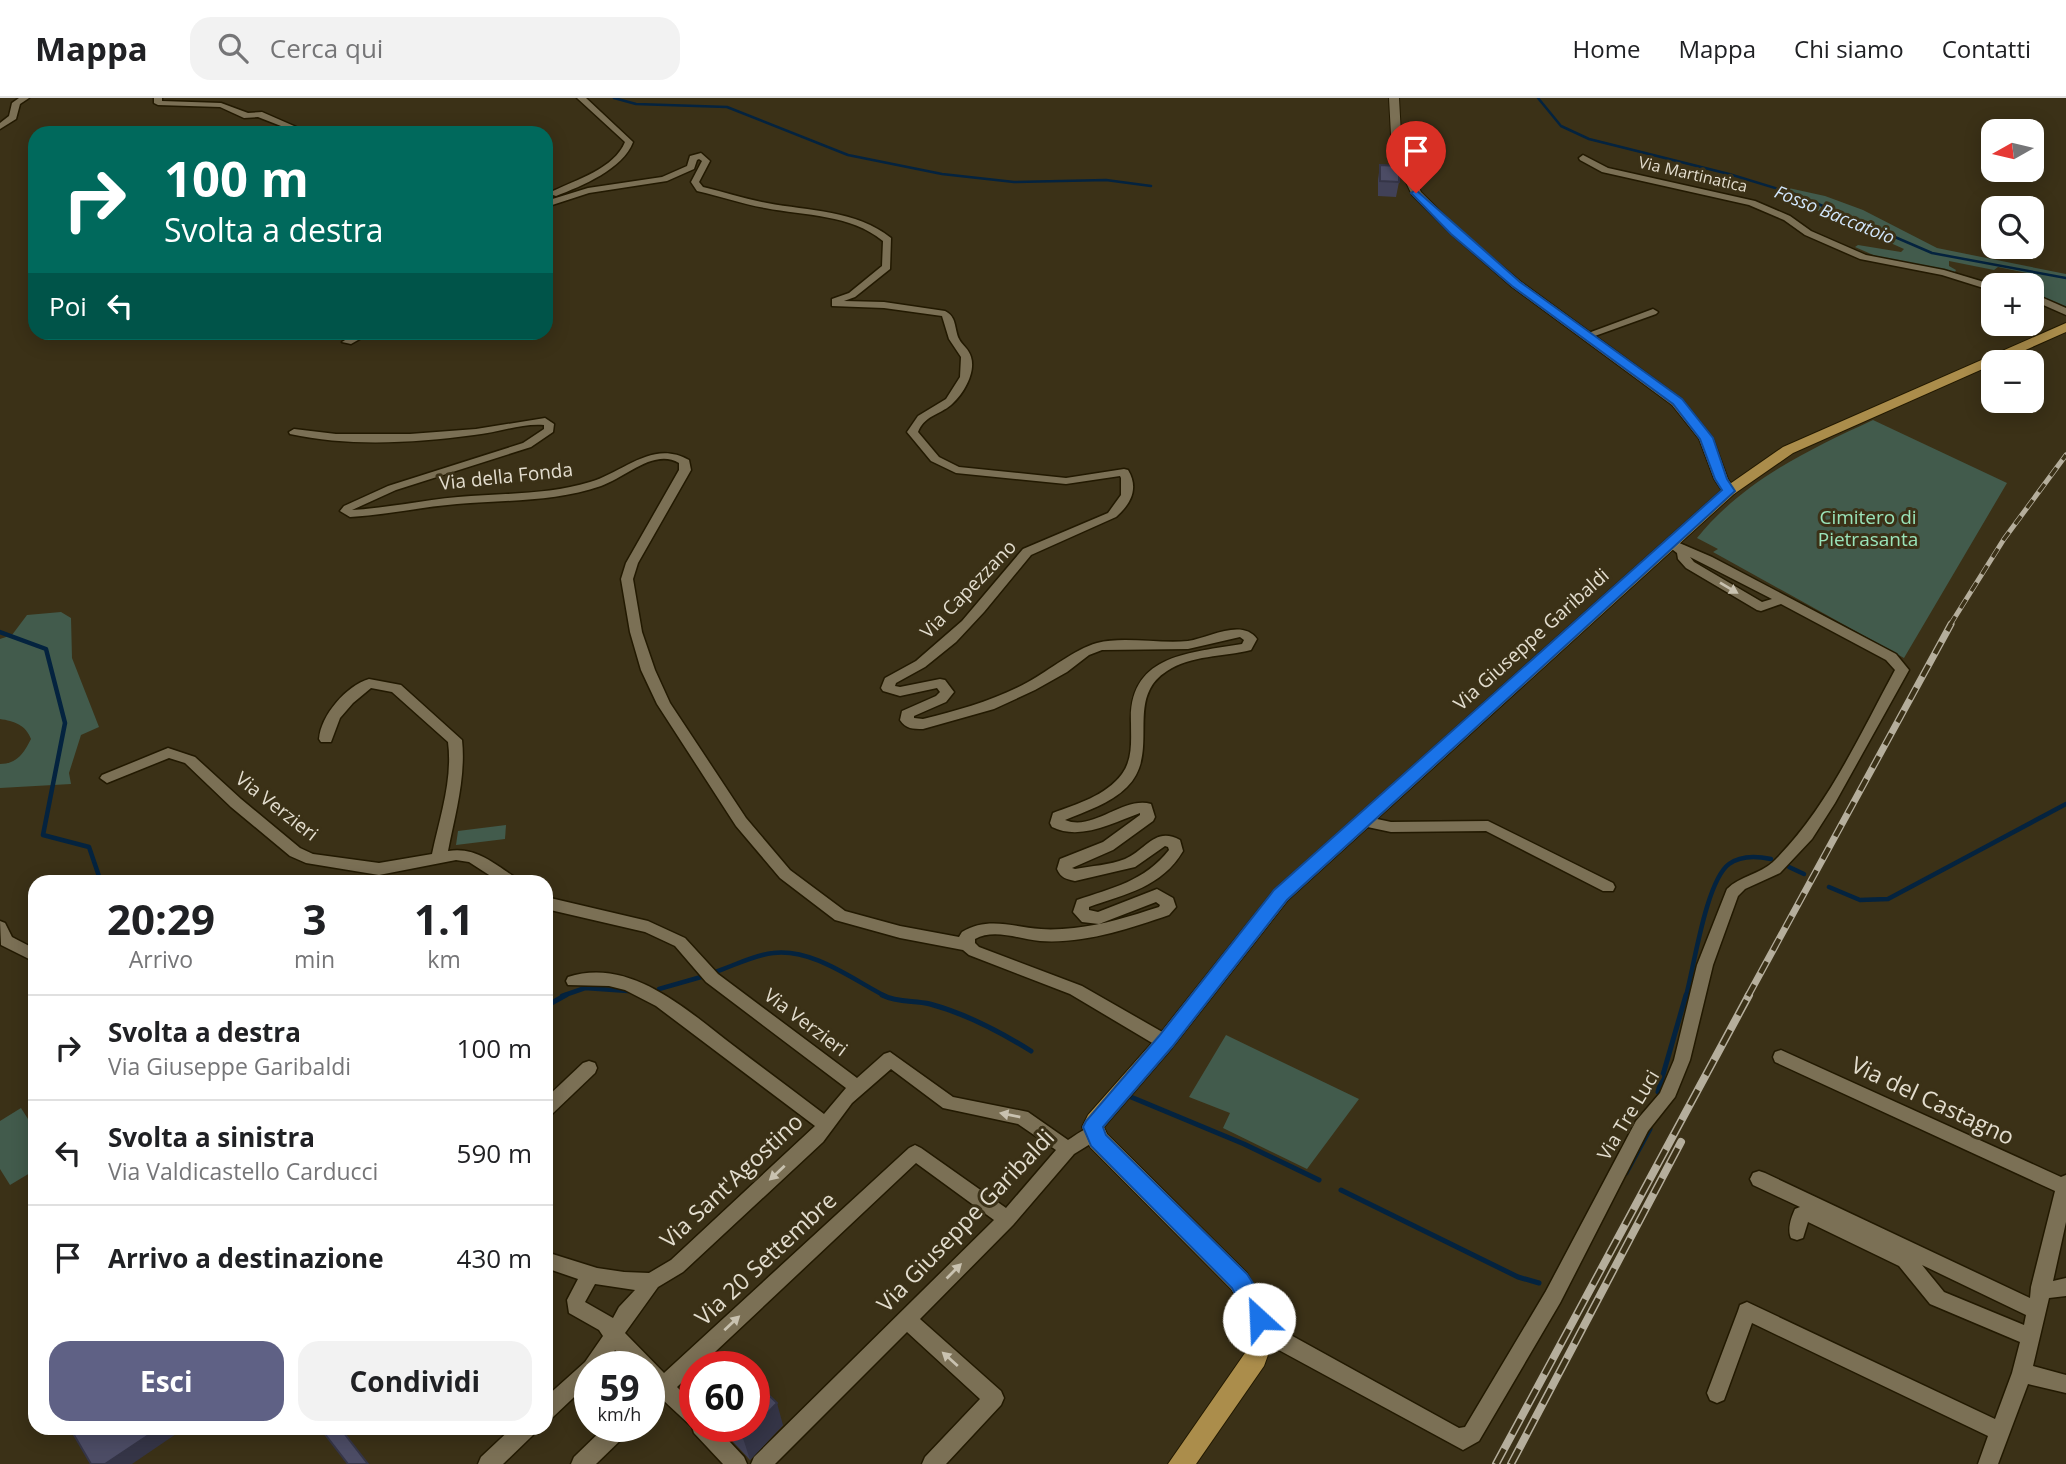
<!DOCTYPE html>
<html lang="it">
<head>
<meta charset="utf-8">
<style>
	body { margin:0; font-family:"Open Sans",sans-serif; background:#f2f2f2; color:#202124; height:100vh; display:flex; flex-direction:column; font-size:26px; white-space:nowrap }
	* { box-sizing:border-box; margin:0 }
	p { font-size:23px; color:#757577 }
	.icon { flex:none; width:38px; height:38px; fill:none; stroke:currentColor; stroke-width:2; stroke-linecap:round; stroke-linejoin:round }
	.map { position:relative; flex:1; overflow:hidden }
	.drawer { position:absolute; left:28px; top:777px; width:525px; height:560px; display:flex; flex-direction:column; background:#fff; border-radius:21px; box-shadow:0 4px 18px #0003 }
	.drawer>* { flex:none }
	.hud { position:absolute; left:28px; top:28px; width:525px; height:214px; border-radius:21px; box-shadow:0 4px 18px #0003; background:#00695c; color:#fff; overflow:hidden }
	.needle { width:46px; rotate:262deg }
	.fabs { position:absolute; left:1981px; top:21px; display:grid; gap:14px }
	.fabs a { display:grid; place-items:center; width:63px; height:63px; border-radius:14px; background:#fff; box-shadow:0 4px 18px #0003; font-size:35px }
	.speed { position:absolute; left:574px; top:1253px; display:flex; gap:14px; font-size:35px; font-weight:700; text-align:center }
	.speed>* { display:grid; place-content:center; width:91px; height:91px; border-radius:50%; background:#fff; box-shadow:0 4px 18px #0003; line-height:1 }
	.speed small { font-size:18px; font-weight:400 }
	.speed .limit { border:10px solid #d22; background:#fff; color:#111 }
	.pin { position:absolute; display:grid; place-items:center; width:60px; height:60px; color:#fff; margin:-72px -30px; border-radius:50% 50% 50% 0; rotate:-45deg; box-shadow:0 0 7px #0007 }
	.pin .icon { rotate:45deg }
	.me { position:absolute; width:77px; margin:-38px; rotate:335deg; stroke-linejoin:round; filter:drop-shadow(0 0 5px #0008) }
	.turn { display:flex; align-items:center; gap:24px; height:147px; padding:0 21px; font-size:32px }
	.turn .icon { width:91px; height:91px; stroke-width:2.5 }
	.turn b { display:block; font-size:49px; line-height:60px }
	.then { display:flex; align-items:center; height:66px; padding:0 21px; background:#0003; gap:14px; font-size:26px }
	.eta { display:flex; justify-content:space-evenly; align-items:center; height:119px; text-align:center }
	.eta b { font-size:42px; font-weight:700; line-height:49px }
	.button { display:flex; gap:14px; margin-top:auto; padding:14px 21px }
	.button a { flex:1; height:80px; border-radius:21px; background:#5f6185; color:#fff; font-size:28px; font-weight:700; line-height:80px; text-align:center }
	.button a+a { background:#f2f2f2; color:#202124 }
	ul { padding:0; list-style:none }
	li { display:flex; align-items:center; gap:21px; height:105px; padding:0 21px; border-top:2px solid #e0e0e0 }
	li div { flex:1 }
	li b { display:block; font-size:26px }
	li em { font-style:normal }
	header { display:flex; align-items:center; gap:42px; box-sizing:border-box; height:98px; padding:0 35px; background:#fff; border-bottom:2px solid #e0e0e0 }
	header strong { font-size:33px }
	nav { display:flex; gap:38px; margin-inline-start:auto; font-size:24px }
	.search { width:490px; height:63px; background:#f2f2f2; display:flex; align-items:center; gap:18px; box-sizing:border-box; padding:0 24px; border-radius:21px; color:#757577; font-size:26px }
	.map>svg:first-child { display:block }
</style>
</head>
<body>
<header>
<strong>Mappa</strong>
<div class="search"><svg class="icon" aria-label="search" viewBox="0 0 24 24"><circle cx="10" cy="10" r="6"/><path d="M15 15l6 6"/></svg>Cerca qui</div>
<nav><a>Home</a><a>Mappa</a><a>Chi siamo</a><a>Contatti</a></nav>
</header>
<div class="map">
<svg width="2066" height="1366" viewBox="0 0 2066 1366">
	<rect width="100%" height="100%" fill="#3b3117"/>
	<g fill="#425b4c">
		<polygon points="1784,89 1825,98 1863,112 1937,150 2066,176 2066,210 2041,199 2044,197 2038,193 2042,187 2035,185 2036,177 1998,169 1994,172 1949,163 1949,168 1956,172 1954,176 1887,163 1855,149 1858,147 1901,154 1904,151 1785,98 1782,95"/>
		<path d="M1873,322l134,63 -103,175 -191,-106 5,-3 -21,-11c46,-57 111,-88 176,-118z"/>
		<path d="M61,514l10,6 1,40 27,69 -18,8 -12,38 2,11 -71,4v-24c17,0 24,-11 31,-25 -5,-14 -17,-18 -31,-20v-80l12,-4 15,-20z"/>
		<polygon points="506,727 505,741 456,747 458,733"/>
		<polygon points="1226,937 1359,1001 1307,1071 1223,1030 1230,1015 1189,999"/>
		<polygon points="21,1010 35,1032 35,1072 10,1087 0,1071 0,1023"/>
	</g>
	<g fill="none" stroke-linecap="round" stroke-linejoin="round">
		<g stroke="#04233f" stroke-width="2.5">
			<polyline points="614,0 636,6 727,9 848,57 942,76 1014,84 1106,82 1151,88"/>
			<polyline points="1538,0 1561,28 1589,41 1729,76 1795,96 1932,155 2066,180"/>
		</g>
		<g stroke="#04233f" stroke-width="4.5">
			<polyline points="0,534 46,551 65,625 43,737 89,749 101,784"/>
			<polyline points="1789,769 1804,776"/>
			<polyline points="1829,789 1860,802 1888,801 2066,706"/>
			<path d="M715,874c18,-6 39,-17 58,-19 39,-5 79,26 112,43"/>
			<polyline points="659,891 701,879"/>
			<polyline points="562,898 585,890 628,893"/>
			<path d="M1686,898c8,-29 20,-115 43,-132 12,-9 28,-8 42,-5"/>
		</g>
		<g stroke="#04233f" stroke-width="5">
			<path d="M882,897c16,8 32,5 48,9 37,10 69,27 101,47"/>
			<polyline points="546,908 566,897"/>
			<polyline points="1658,994 1686,897"/>
			<polyline points="1131,999 1244,1046 1319,1082"/>
			<polyline points="1626,1075 1650,1031"/>
			<polyline points="1341,1092 1518,1179 1539,1185"/>
		</g>
		<g stroke="#221901" stroke-width="3">
			<g id="street">
				<polygon points="19,0 29,0 20,6 16,21 0,31 0,25 9,18 12,5"/>
				<polygon points="154,0 162,0 162,3 221,5 248,15 262,14 310,35 299,35 258,19 244,20 220,9 158,7 154,5"/>
				<path d="M577,0h9l47,44c-10,27 -51,44 -77,54l-3,-1v-4c23,-11 62,-23 72,-49z"/>
				<path d="M701,55l9,8 -11,21 4,5c21,5 42,12 64,16 42,8 89,7 124,35l-1,31 -35,28 -11,4 40,1 61,9c12,6 9,17 14,28 3,6 10,10 12,18 5,16 -8,38 -20,48 -12,10 -27,11 -33,27l21,25 20,10 107,11 58,-9 4,1c11,18 3,34 -12,47l-85,38 -47,57 -28,30 -31,25 -29,16 -1,3 5,1 40,-8 5,1 9,12 -8,10 -32,14v2l9,1c36,-9 72,-19 105,-37 22,-12 47,-33 69,-39 26,-7 63,1 91,-2 21,-3 54,-23 69,-2l-6,11c-28,7 -60,5 -84,21 -44,28 -5,81 -40,116 -17,17 -41,24 -62,33 28,12 58,-24 86,-16l4,13 -2,4 -40,29 -41,18 3,1c16,-3 35,-4 50,-10 21,-9 30,-33 55,-19l3,11c-21,36 -57,43 -94,56v3l9,2 59,-23 16,9 3,9 -7,8c-41,14 -85,29 -129,26 -21,-2 -46,-13 -65,-2v4l4,4 103,39 89,51 2,5 -2,5 -6,2 -6,-2 -89,-53 -101,-39 -6,-5 -63,-12 -65,-18 -55,-42 -44,-52 -79,-122 -16,-34 -11,-38 -9,-53 5,-16 53,-93v-7c-25,-15 -54,15 -78,23 -46,16 -97,14 -144,18 -36,3 -71,11 -107,13l-10,-6 4,-5 44,-20 135,-43 21,-14v-4c-23,-2 -47,8 -70,10 -59,8 -125,12 -184,-1l-1,-2 5,-3 42,5h74l66,-5 69,-11 9,6 -1,8 -22,15 -135,43 -44,20c36,-2 71,-10 106,-13 44,-4 90,-2 132,-15 34,-10 63,-43 99,-22l2,10 -53,93 -5,16 9,53 13,38 15,33 76,115 44,52 55,41 55,15 59,11 3,-5c26,-16 51,-5 79,-3 11,1 22,0 33,-1 29,-3 57,-12 85,-21l1,-2 -4,-3 -57,22 -17,-2 -9,-10 4,-12c35,-12 68,-19 92,-50l-1,-3 -3,-1 -30,21 -60,14c-9,-2 -14,-3 -18,-12l3,-10 43,-17 37,-27v-2c-27,10 -60,28 -88,14l-2,-4 3,-10c23,-9 53,-17 69,-39 11,-15 9,-34 9,-51 -3,-69 59,-70 111,-79l2,-4 -4,-3 -52,12 -86,1 -13,5 -22,17 -32,18 -41,19 -71,20c-10,0 -17,0 -23,-9l2,-9 34,-15 4,-4 -3,-4 -37,8 -17,-5 -2,-3 4,-10 31,-17 46,-40 61,-72 85,-36 13,-18v-17l-1,-2 -54,8 -110,-11 -25,-12 -24,-29 11,-16 28,-17 14,-22 1,-20 -12,-18 -7,-23 -58,-8 -52,-2v-7l17,-6 33,-27 1,-25c-33,-27 -77,-25 -118,-33 -23,-4 -45,-12 -68,-17l-6,-9 11,-21 -3,-2 -2,1 -3,9 -27,12 -78,12 -43,14v-6l42,-13 74,-11 25,-11 3,-10z"/>
				<polygon points="1583,57 1608,70 1755,103 1790,118 1811,133 1866,157 1944,172 1994,187 1993,193 1942,177 1860,161 1805,137 1784,122 1749,107 1602,74 1580,62 1579,60"/>
				<polygon points="2032,195 2066,210 2066,217 2032,202"/>
				<polygon points="1653,211 1658,214 1656,216 1592,239 1583,237"/>
				<polygon points="358,234 372,234 351,246 342,244"/>
				<path d="M1670,441l42,18 184,97 13,16 -74,133 -23,36 -32,34 -35,16 -7,7 -25,69 -23,95 -15,37 -27,34 -88,172 -81,138 -16,9 -208,-113 -2,-6 2,-6 7,-3 25,11 172,95 6,-1 81,-136 90,-170 24,-28 14,-33 23,-95 30,-76c13,-13 33,-15 46,-27 54,-53 86,-126 122,-192l-9,-10 -105,-56 -20,7 -4,-1 -71,-42 -8,-9 -1,-6 -13,-10zM1690,459l82,42 -10,3 -68,-40z"/>
				<path d="M369,581l32,6 61,55c4,37 -7,75 -14,111 27,-5 47,13 68,27l2,4h-18l-31,-20 -13,-2 -77,15 -73,-12 -16,-7 -59,-49 -46,-44 -16,-5 -62,25 -7,-5 2,-3 66,-27 27,9 46,42 59,49 13,6 66,9 53,-9c8,-37 21,-75 16,-112l-56,-50 -21,-4 -18,15 -13,15 -9,24h-10l-2,-3c2,-24 27,-53 50,-60z"/>
				<polygon points="1363,718 1391,724 1488,723 1613,785 1615,789 1613,793 1603,793 1486,733 1391,734 1358,727 1356,723"/>
				<path d="M546,799l102,24 37,17 33,36 139,104 27,-24 6,-2 63,45 75,15 40,28c10,-6 21,-16 32,-12l3,5 -3,5 -26,16 -61,71 -93,94 81,72 3,7 -3,7 -55,59h-24l3,-7 55,-58 -73,-67 -132,132h-24l3,-7 240,-237 -78,-57 -217,204h-4v3l-18,17 18,18v21h20l29,31 3,7h-24l-29,-31 -2,-6 -29,-27 -14,10v-43h-17l-17,-17 -9,17h-16v15l-37,35 -7,3v-23l39,-35 18,-26 -4,-6 -30,-17 -2,-13 11,-21 -32,-11v-16l51,16 27,4 25,1 22,-13 144,-134 -159,-120 -31,-16 -16,-4 -41,-1 -2,-4 2,-4c63,-21 121,35 166,69 30,23 60,45 90,68l22,-26 -140,-106 -31,-36 -30,-14 -99,-23zM891,971l52,39 75,16 38,26 -50,58 -85,-60 -6,-3 -6,3 -245,225 -39,-40 33,-46 25,-15 140,-130 29,-39zM595,1186l40,6 -16,17 -6,11 -28,-16z"/>
				<polygon points="0,823 5,825 12,839 35,851 35,864 1,847"/>
				<path d="M1781,952l280,127 5,-2v47l-13,59 13,-3v18l-17,2 -16,68 33,9v18l-38,-9 -30,80h-20l10,-28 -236,-113 -28,77 -7,3 -7,-3 -3,-7 31,-82 2,-6 7,-3 248,117 17,-46 8,-31 -90,-38 -31,-38 -91,-44 -5,16 -6,2 -6,-2c-4,-9 0,-20 4,-29l5,-2 -47,-22 -3,-6 3,-6 6,-2 6,2 265,125 1,-11 24,-96 -280,-129 -2,-5 2,-5zM1922,1167l104,50 -2,10 -80,-33z"/>
				<polygon points="589,963 595,965 597,970 595,975 552,1016 546,1018 546,1000 583,965"/>
				<polygon points="606,1328 631,1328 628,1335 596,1366 571,1366 574,1359"/>
				<polygon points="512,1330 536,1330 533,1337 503,1366 478,1366 481,1359"/>
			</g>
		</g>
		<g stroke="#221901" stroke-width="2">
			<polygon id="secondary" points="1389,0 1399,0 1402,55 1421,94 1459,132 1520,183 1682,301 1713,340 1728,381 1736,393 1734,396 1724,396 1714,381 1699,341 1672,307 1512,189 1451,136 1412,97 1392,55"/>
		</g>
		<g stroke="#221901" stroke-width="2">
			<path id="primary" d="M2066,225v9l-273,121 -59,41 -446,406 -116,148 -68,79 3,7 140,139 23,43 2,28 -8,22 -68,98h-28l77,-111c9,-25 -1,-44 -14,-64l-141,-142 -8,-20 6,-12 70,-79 116,-146 450,-402 59,-41z"/>
		</g>
		<use href="#street" fill="#7b7055" fill-rule="evenodd"/>
		<use href="#secondary" fill="#7b7055" fill-rule="evenodd"/>
		<use href="#primary" fill="#ab8d4b" fill-rule="evenodd"/>
		<g stroke="#b5ae9c" stroke-width="5">
			<polyline id="rail-far2" points="1950,527 2004,441 2066,357"/>
		</g>
		<g stroke="#b5ae9c" stroke-width="7">
			<polyline id="rail-far1" points="1748,898 1951,526"/>
		</g>
		<g stroke="#b5ae9c" stroke-width="8">
			<g id="rail">
				<polyline points="1496,1366 1749,897"/>
				<polyline points="1511,1366 1681,1044"/>
			</g>
		</g>
		<use href="#rail-far2" stroke="#3b3117" stroke-width="3.5" stroke-dasharray="10" stroke-linecap="butt"/>
		<use href="#rail-far1" stroke="#3b3117" stroke-width="4.5" stroke-dasharray="13" stroke-linecap="butt"/>
		<use href="#rail" stroke="#3b3117" stroke-width="5" stroke-dasharray="17" stroke-linecap="butt"/>
	</g>
	<g fill="#414157">
		<polygon points="1380,67 1399,84 1396,99 1378,98 1378,82"/>
		<polygon points="783,1327 750,1362 724,1334 722,1328"/>
	</g>
	<g fill="#353547">
		<polygon points="777,1305 783,1327 750,1362 743,1340"/>
		<polygon points="159,1330 177,1330 179,1334 132,1366 105,1366"/>
	</g>
	<g fill="#4c4c65" stroke="#353547" stroke-width="2">
		<polygon points="1380,67 1399,68 1399,84 1380,83"/>
		<polygon points="754,1283 777,1305 743,1340 732,1328 754,1328"/>
		<polygon points="70,1330 102,1331 159,1330 105,1366 91,1366"/>
		<polygon points="322,1330 340,1330 368,1366 348,1366 321,1331"/>
	</g>
	<defs><path id="oneway-solid" d="M-6-.8H1V-3.2L6.5 0L1 3.2V.8H-6Z" transform="scale(1.75)"/></defs>
	<g fill="#c9c2b0">
		<use href="#oneway-solid" transform="translate(1729 490) rotate(31)"/>
		<use href="#oneway-solid" transform="translate(1010 1017) rotate(-169)"/>
		<use href="#oneway-solid" transform="translate(777 1075) rotate(137)"/>
		<use href="#oneway-solid" transform="translate(954 1173) rotate(-45)"/>
		<use href="#oneway-solid" transform="translate(732 1225) rotate(-43)"/>
		<use href="#oneway-solid" transform="translate(950 1261) rotate(-138)"/>
	</g>
	<polygon fill="#1a73e8" stroke="#114b97" stroke-width="2" points="1416,92 1520,184 1682,301 1713,340 1727,381 1735,393 1287,802 1172,949 1103,1029 1106,1037 1247,1176 1263,1201 1270,1221 1267,1228 1259,1231 1251,1228 1232,1190 1091,1048 1083,1029 1086,1023 1159,938 1274,792 1722,392 1715,381 1700,341 1673,306 1512,188 1451,136 1413,97 1411,95"/>
	<g text-anchor="middle" dominant-baseline="central" stroke-width="6" stroke-linejoin="round" paint-order="stroke">
		<g font-size="16" fill="#e3ddce" stroke="#3b3117">
			<text transform="translate(1693 76) rotate(13)">Via Martinatica</text>
		</g>
		<g font-size="18" font-style="italic" fill="#d2e7fd" stroke="#3b3117">
			<text transform="translate(1835 116) rotate(22)">Fosso Baccatoio</text>
		</g>
		<g font-size="19" fill="#e3ddce" stroke="#3b3117">
			<text transform="translate(506 378) rotate(-6)">Via della Fonda</text>
			<text transform="translate(968 491) rotate(-46)">Via Capezzano</text>
			<text transform="translate(1531 541) rotate(-42)">Via Giuseppe Garibaldi</text>
			<text transform="translate(277 708) rotate(38)">Via Verzieri</text>
			<text transform="translate(806 924) rotate(37)">Via Verzieri</text>
			<text transform="translate(1628 1017) rotate(-59)">Via Tre Luci</text>
		</g>
		<g font-size="19" fill="#9ae4ba" stroke="#3b3117">
			<text x="1868" y="419">Cimitero di<tspan x="1868" dy="22">Pietrasanta</tspan></text>
		</g>
		<g font-size="23" fill="#e3ddce" stroke="#3b3117">
			<text transform="translate(1933 1002) rotate(25)">Via del Castagno</text>
			<text transform="translate(731 1082) rotate(-43)">Via Sant'Agostino</text>
			<text transform="translate(965 1122) rotate(-46)">Via Giuseppe Garibaldi</text>
			<text transform="translate(765 1160) rotate(-43)">Via 20 Settembre</text>
		</g>
	</g>
</svg>
<div class="fabs">
<a><svg class="needle" viewBox="-14 -14 28 28"><path d="M0-13l5 13h-10z" fill="#e53935"/><path d="M0 13l5-13h-10z" fill="#757577"/></svg></a>
<a><svg class="icon" aria-label="search" viewBox="0 0 24 24"><circle cx="10" cy="10" r="6"/><path d="M15 15l6 6"/></svg></a>
<a>+</a>
<a>−</a>
</div>
<div class="speed"><div>59<small>km/h</small></div><div class="limit">60</div></div>
<div class="pin" style="left:1416px;top:95px;background:#d93025"><svg class="icon" aria-label="arrive" viewBox="0 0 24 24"><path d="M6 21V4h12l-3 4 3 4H6"/></svg></div>
<svg class="me" style="left:1259px;top:1221px" viewBox="-20 -20 40 40"><circle r="19" fill="#fff"/><path d="M0-13L10 11 0 6-10 11z" fill="#1a73e8"/></svg>
<div class="hud">
<div class="turn"><svg class="icon" aria-label="right" viewBox="0 0 24 24"><path d="M7 20v-9h11M14 6l5 5-5 5"/></svg><div><b>100 m</b>Svolta a destra</div></div>
<div class="then">Poi<svg class="icon" aria-label="left" viewBox="0 0 24 24"><path d="M17 20v-9H6M10 6l-5 5 5 5"/></svg></div>
</div>
<section class="drawer">
<div class="eta">
<div><b>20:29</b><p>Arrivo</p></div>
<div><b>3</b><p>min</p></div>
<div><b>1.1</b><p>km</p></div>
</div>
<ul>
<li><svg class="icon" aria-label="right" viewBox="0 0 24 24"><path d="M7 20v-9h11M14 6l5 5-5 5"/></svg><div><b>Svolta a destra</b><p>Via Giuseppe Garibaldi</p></div><em>100 m</em></li>
<li><svg class="icon" aria-label="left" viewBox="0 0 24 24"><path d="M17 20v-9H6M10 6l-5 5 5 5"/></svg><div><b>Svolta a sinistra</b><p>Via Valdicastello Carducci</p></div><em>590 m</em></li>
<li><svg class="icon" aria-label="arrive" viewBox="0 0 24 24"><path d="M6 21V4h12l-3 4 3 4H6"/></svg><div><b>Arrivo a destinazione</b></div><em>430 m</em></li>
</ul>
<div class="button"><a>Esci</a><a>Condividi</a></div>
</section>
</div>
</body>
</html>
